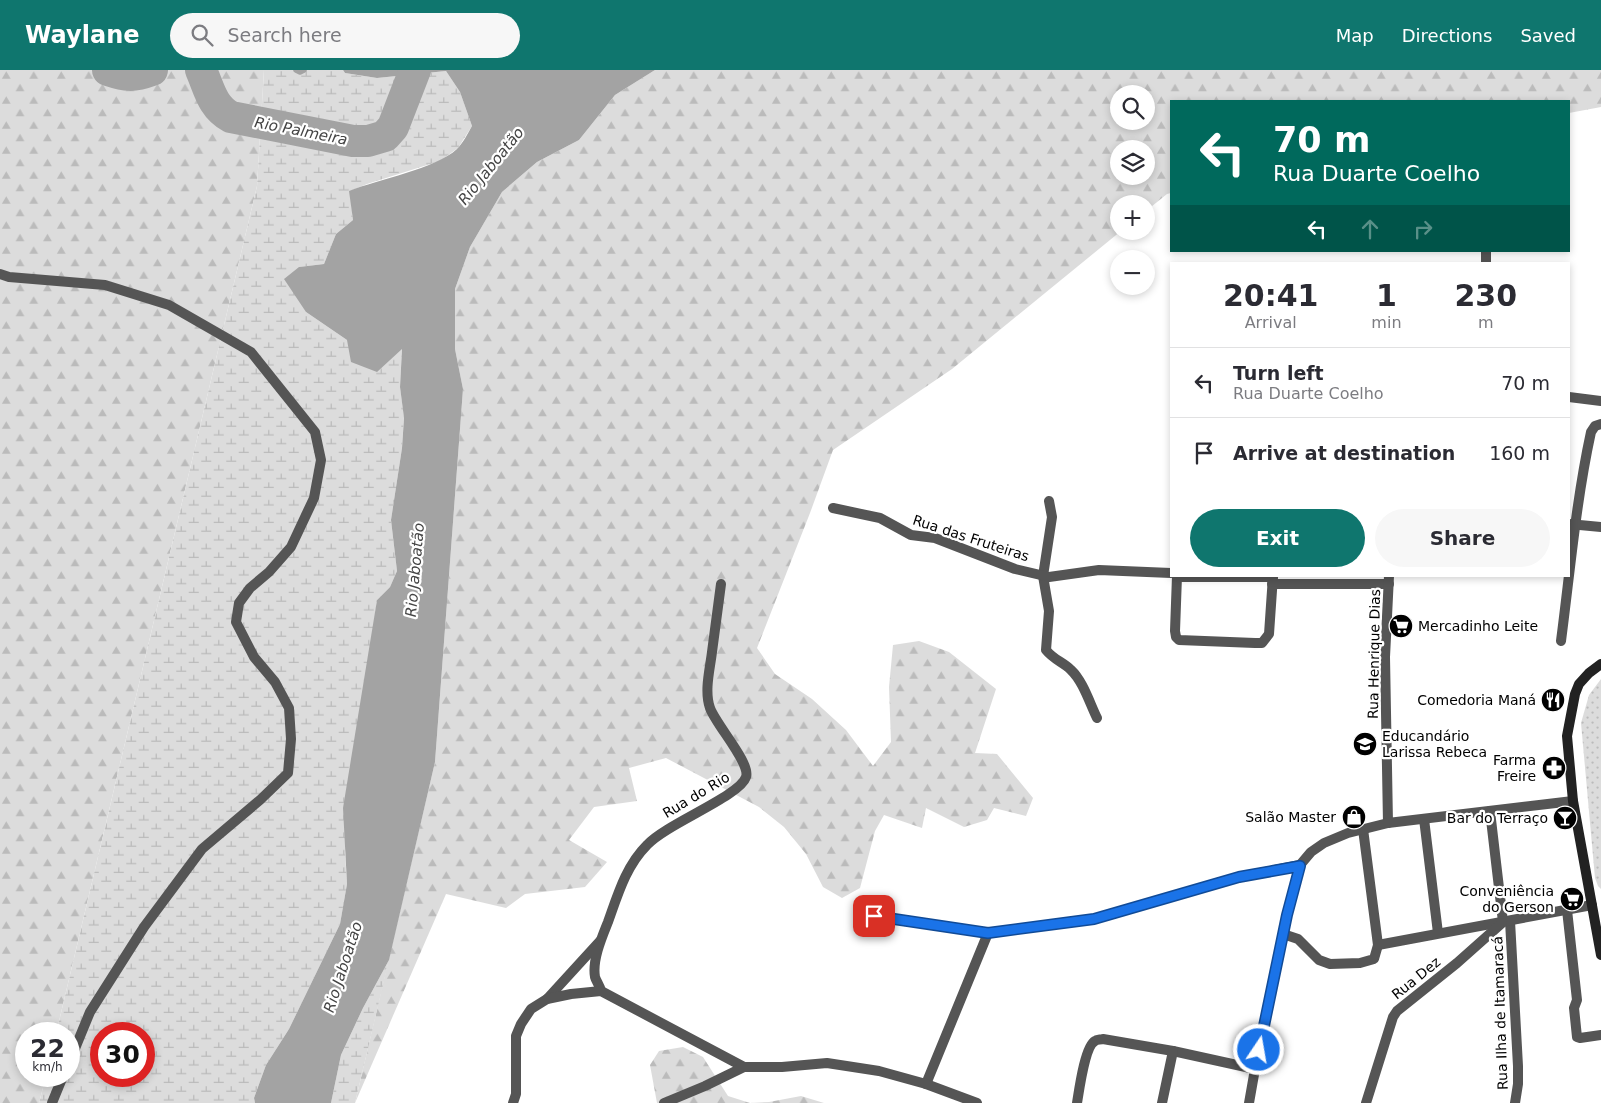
<!DOCTYPE html>
<html lang="en">
<head>
<meta charset="utf-8">
<style>
	body { margin:0; font-family:"DejaVu Sans",sans-serif; background:#f7f7f7; color:#2b2b33; height:100vh; display:flex; flex-direction:column; font-size:19px; white-space:nowrap }
	* { box-sizing:border-box; margin:0 }
	p { font-size:16px; color:#7c7c81 }
	.icon { flex:none; width:28px; height:28px; fill:none; stroke:currentColor; stroke-width:2; stroke-linecap:round; stroke-linejoin:round }
	.map { position:relative; flex:1; overflow:hidden }
	.drawer { position:absolute; left:1170px; top:192px; width:400px; height:315px; display:flex; flex-direction:column; background:#fff; border-radius:0px; box-shadow:0 2px 8px #0003 }
	.drawer>* { flex:none }
	.banner { position:absolute; left:1170px; top:30px; width:400px; height:152px; border-radius:0px; box-shadow:0 2px 8px #0003; background:#00695c; color:#fff; overflow:hidden }
	.controls { position:absolute; left:1110px; top:15px; display:grid; gap:10px }
	.controls a { display:grid; place-items:center; width:45px; height:45px; border-radius:50%; background:#fff; box-shadow:0 2px 8px #0003; font-size:25px }
	.speed { position:absolute; left:15px; top:952px; display:flex; gap:10px; font-size:25px; font-weight:700; text-align:center }
	.speed>* { display:grid; place-content:center; width:65px; height:65px; border-radius:50%; background:#fff; box-shadow:0 2px 8px #0003; line-height:1 }
	.speed small { font-size:12px; font-weight:400 }
	.speed .limit { border:8px solid #d22; background:#fff; color:#111 }
	.pin { position:absolute; display:grid; place-items:center; width:42px; height:42px; color:#fff; margin:-21px; border-radius:10px; box-shadow:0 2px 8px #0006 }
	.me { position:absolute; width:55px; margin:-28px; rotate:12deg; stroke-linejoin:round; filter:drop-shadow(0 0 4px #0008) }
	.turn { display:flex; align-items:center; gap:18px; height:105px; padding:0 20px; font-size:22px }
	.turn .icon { width:65px; height:65px; stroke-width:2.5 }
	.turn b { display:block; font-size:35px; line-height:42px }
	.lanes { display:flex; align-items:center; height:48px; padding:0 20px; background:#0003; justify-content:center; gap:25px; direction:ltr }
	.lanes .off { opacity:.35 }
	.eta { display:flex; justify-content:space-evenly; align-items:center; height:85px; text-align:center }
	.eta b { font-size:30px; font-weight:700; line-height:35px }
	.cta { display:flex; gap:10px; margin-top:auto; padding:10px 20px }
	.cta a { flex:1; height:58px; border-radius:30px; background:#0f766e; color:#fff; font-size:20px; font-weight:700; line-height:58px; text-align:center }
	.cta a+a { background:#f7f7f7; color:#2b2b33 }
	ul { padding:0; list-style:none }
	li { display:flex; align-items:center; gap:15px; height:70px; padding:0 20px; border-top:1px solid #e1e1e2 }
	li div { flex:1 }
	li b { display:block; font-size:19px }
	li em { font-style:normal }
	header { display:flex; align-items:center; gap:30px; box-sizing:border-box; height:70px; padding:0 25px; background:#0f766e; color:#fff }
	header strong { font-size:24px }
	nav { display:flex; gap:28px; margin-inline-start:auto; font-size:18px }
	.search { width:350px; height:45px; background:#f7f7f7; display:flex; align-items:center; gap:12px; box-sizing:border-box; padding:0 18px; border-radius:28px; color:#7c7c81; font-size:19px }
	.map>svg:first-child { display:block }
</style>
</head>
<body>
<header>
<strong>Waylane</strong>
<div class="search"><svg class="icon" aria-label="search" viewBox="0 0 24 24"><circle cx="10" cy="10" r="6"/><path d="M15 15l6 6"/></svg>Search here</div>
<nav><a>Map</a><a>Directions</a><a>Saved</a></nav>
</header>
<div class="map">
<svg width="1601" height="1033" viewBox="0 0 1601 1033">
	<defs>
		<pattern id="forest-firs" width="22" height="20" patternUnits="userSpaceOnUse" patternTransform="scale(1.25)"><rect width="22" height="20" fill="#dcdcdc"/><path d="M5 1l3.5 6h-7zM16 11l3.5 6h-7z" fill="#bbb"/></pattern>
		<pattern id="wetland-marsh" width="20" height="14" patternUnits="userSpaceOnUse" patternTransform="scale(1.25)"><rect width="20" height="14" fill="#dcdcdc"/><path d="M1 5h8M5 5V1M11 12h8M15 12V8" fill="none" stroke="#bbb"/></pattern>
		<pattern id="park-dots" width="8" height="8" patternUnits="userSpaceOnUse" patternTransform="scale(1.25)"><rect width="8" height="8" fill="#dcdcdc"/><path d="M2 2h.1M6 6h.1" fill="none" stroke="#bbb" stroke-width="1.8" stroke-linecap="round"/></pattern>
	</defs>
	<rect width="100%" height="100%" fill="#fff"/>
	<g fill="url(#forest-firs)" fill-rule="evenodd">
		<polygon points="0,0 264,0 257,116 56,964 26,964 26,1006 46,1006 39,1033 0,1033"/>
		<path d="M655,0h946v37l-32,6v-12h-398v92l-4,1 -21,17v-7h-27v27h2l-169,138 -119,81 -23,63 -53,135 18,26 37,25 34,31 27,36 18,-24 -2,-55 4,-42 26,-4 30,11 47,37 -21,64 22,1 36,44 -7,18 -32,-8 -7,12 -23,7 -38,-19 -4,20 -38,-13 -9,16 -15,57 -18,10 -19,-11 -17,-33 -22,-27 -25,-20 -93,-49 -37,10 8,33 -43,6 -25,33 38,22 -22,25 -60,7 -19,14 -60,-14 -91,209 80,-341 28,-373 -8,-40v-60l15,-42 32,-55 35,-30 42,-22 36,-45zM1119,24h27v27h-27zM1119,79h27v27h-27z"/>
		<polygon points="683,977 703,987 728,1026 750,1033 769,1032 801,1026 824,1033 657,1033 650,995 659,981"/>
	</g>
	<g fill="url(#wetland-marsh)" fill-rule="evenodd">
		<path d="M264,0h79l2,3 32,5 69,-7 14,21 12,34 -14,22 -18,13 -73,23 -17,7 3,29 -17,14 -12,30 -25,3 7,45 41,28 55,8 -2,39 4,30 -2,31 -11,72 6,51 -7,16 -13,13 -32,252 2,32 -7,40 -51,105 -23,36 -12,33 1,5h-216l7,-27h23v-42h-13l201,-848zM101,964h43v42h-43z"/>
		<polygon points="389,890 355,1033 331,1033 341,985 363,938"/>
	</g>
	<polygon fill="url(#park-dots)" points="1601,609 1601,819 1598,816 1595,808 1581,653 1589,625"/>
	<path fill="#a3a3a3" d="M343,0h312l-40,25 -36,45 -42,22 -35,30 -32,55 -15,42v60l8,40 -28,373 -46,198 -26,48 -22,47 -10,48h-76l-1,-5 12,-33 23,-36 51,-105 7,-40 -4,-76 34,-208 13,-13 7,-16 -6,-51 11,-72 2,-30 -4,-31 2,-38 -25,23 -26,-10 -4,-22 -41,-28 -22,-33 15,-12 25,-3 12,-30 17,-14 -4,-29c30,-12 86,-22 108,-42 6,-6 11,-16 15,-23l-12,-34 -14,-21 -69,7 -32,-5z"/>
	<g fill="none" stroke-linecap="round" stroke-linejoin="round">
		<polyline stroke="#a3a3a3" stroke-width="5.5" points="296,0 300,2 304,0"/>
		<g stroke="#a3a3a3" stroke-width="32">
			<path d="M108,0c18,6 25,7 44,0"/>
			<path d="M201,0c8,18 11,37 30,47l122,24h15l17,-5 8,-9 22,-57"/>
		</g>
		<g stroke="#555" stroke-width="10">
			<polyline points="1486,194 1486,181"/>
			<polyline points="0,204 9,207 105,215 169,235 251,282 315,362 321,390 314,428 291,477 269,502 250,518 239,533 236,552 254,587 275,612 289,638 291,669 288,703 260,730 202,779 144,857 90,942 69,993"/>
			<polyline points="1569,327 1601,331"/>
			<path d="M1049,431l3,16 -9,59 6,35 -3,39c8,10 17,12 25,20 12,11 19,34 26,48"/>
			<polyline points="833,438 880,448 911,465 935,468 1015,499 1049,507 1099,500 1171,503"/>
			<polyline points="1569,454 1601,457"/>
			<polyline points="1177,506 1175,561 1176,567 1179,570 1255,573 1262,573 1269,564 1273,506"/>
			<polyline points="1177,507 1273,507"/>
			<polyline points="1272,514 1389,514"/>
			<path d="M1561,571c9,-69 15,-140 30,-209l4,-6 6,-2"/>
			<polyline points="1490,741 1503,852"/>
			<polyline points="1424,749 1438,863"/>
			<polyline points="1388,753 1385,587 1389,506"/>
			<polyline points="1567,840 1577,930 1574,938 1577,967 1580,968 1601,965"/>
			<polyline points="873,846 988,863 1094,849 1239,807 1300,795"/>
			<polyline points="1510,851 1518,996 1518,1014 1515,1033"/>
			<polyline points="1283,864 1298,869 1319,890 1330,894 1360,893 1374,889 1378,875 1363,759"/>
			<polyline points="1378,875 1592,835"/>
			<path d="M601,921c-1,-5 -5,-10 -6,-14 -3,-17 7,-40 13,-55 10,-28 18,-56 39,-77 19,-21 93,-49 99,-68 5,-14 -30,-52 -36,-69 -6,-17 0,-39 2,-56 3,-23 6,-46 9,-68"/>
			<polyline points="547,929 600,871"/>
			<polyline points="926,1014 988,863"/>
			<polyline points="52,1033 63,1006"/>
			<polyline points="513,1033 516,1024 516,966 521,954 531,939 547,929 571,924 601,921 744,997"/>
			<polyline points="664,1033 705,1016 744,997 782,997 827,993 879,1001 926,1014 977,1033"/>
			<path d="M1077,1033c2,-12 8,-57 18,-62 2,-2 5,-1 8,-2l70,12 82,18"/>
			<polyline points="1162,1033 1173,981"/>
			<polyline points="1249,1033 1255,999 1287,845 1300,795 1311,782 1324,773 1348,763 1388,753 1573,731"/>
			<polyline points="1366,1033 1393,947 1397,941 1457,893 1502,853"/>
		</g>
		<polyline stroke="#222" stroke-width="10" points="1601,594 1589,603 1579,614 1575,624 1567,666 1573,731 1601,885"/>
	</g>
	<g fill="none" stroke-linecap="round" stroke-linejoin="round">
		<g stroke="#114b97" stroke-width="12">
			<polyline id="route" points="874,846 988,863 1094,849 1239,807 1300,796 1287,845 1259,980"/>
		</g>
		<use href="#route" stroke="#1a73e8" stroke-width="9"/>
	</g>
	<defs>
		<g id="supermarket-disc" transform="scale(1.25)"><circle r="9.5" fill="#000" stroke="#fff"/><path d="M-6-5.5h2.5l.6 2H6L4.5 2H-2.5L-4.4-4H-6ZM-1.5 3.2a1.3 1.3 0 1 0 .1 0ZM3 3.2a1.3 1.3 0 1 0 .1 0Z" fill="#fff"/></g>
		<g id="restaurant-disc" transform="scale(1.25)"><circle r="9.5" fill="#000" stroke="#fff"/><path d="M-5-6h1v4h1v-4h1v4h1v-4h1v5L-1.5 .5V6h-2V.5L-5-1ZM5-6V6H3V1.5H1.5Q1.5-4 5-6Z" fill="#fff"/></g>
		<g id="school-disc" transform="scale(1.25)"><circle r="9.5" fill="#000" stroke="#fff"/><path d="M0-5L7-2L0 1L-7-2ZM-4 1L0 2.5L4 1V4Q0 6-4 4Z" fill="#fff"/></g>
		<g id="pharmacy-disc" transform="scale(1.25)"><circle r="9.5" fill="#000" stroke="#fff"/><path d="M-2-6h4v4h4v4h-4v4h-4v-4h-4v-4h4Z" fill="#fff"/></g>
		<g id="shop-disc" transform="scale(1.25)"><circle r="9.5" fill="#000" stroke="#fff"/><path d="M-5-2.5h2.3a2.7 3.5 0 0 1 5.4 0H5L5.5 6h-11ZM-1.5-2.5h3a1.5 2.3 0 0 0-3 0Z" fill="#fff"/></g>
		<g id="bar-disc" transform="scale(1.25)"><circle r="9.5" fill="#000" stroke="#fff"/><path d="M-6-5H6L.8 .8V4.5H3.5V6h-7V4.5H-.8V.8Z" fill="#fff"/></g>
	</defs>
	<g fill-rule="evenodd">
		<use href="#supermarket-disc" x="1401" y="556"/>
		<use href="#restaurant-disc" x="1553" y="630"/>
		<use href="#school-disc" x="1365" y="674"/>
		<use href="#pharmacy-disc" x="1554" y="698"/>
		<use href="#shop-disc" x="1354" y="747"/>
		<use href="#bar-disc" x="1565" y="748"/>
		<use href="#supermarket-disc" x="1572" y="829"/>
	</g>
	<g text-anchor="middle" dominant-baseline="central" stroke-width="4.5" stroke-linejoin="round" paint-order="stroke">
		<g font-size="14" fill="#000" stroke="#fff">
			<text transform="translate(971 468) rotate(18)">Rua das Fruteiras</text>
			<text transform="translate(1374 584) rotate(-89)">Rua Henrique Dias</text>
			<text transform="translate(696 725) rotate(-31)">Rua do Rio</text>
			<text transform="translate(1416 908) rotate(-39)">Rua Dez</text>
			<text transform="translate(1500 943) rotate(-92)">Rua Ilha de Itamaracá</text>
		</g>
		<g font-size="14" fill="#000" stroke="#fff" text-anchor="end">
			<text x="1418" y="556" text-anchor="start">Mercadinho Leite</text>
			<text x="1536" y="630">Comedoria Maná</text>
			<text x="1382" y="666" text-anchor="start">Educandário<tspan x="1382" dy="16">Larissa Rebeca</tspan></text>
			<text x="1536" y="690">Farma<tspan x="1536" dy="16">Freire</tspan></text>
			<text x="1336" y="747">Salão Master</text>
			<text x="1548" y="748">Bar do Terraço</text>
			<text x="1554" y="821">Conveniência<tspan x="1554" dy="16">do Gerson</tspan></text>
		</g>
		<g font-size="15" font-style="italic" fill="#444" stroke="#fff">
			<text transform="translate(301 61) rotate(11)">Rio Palmeira</text>
			<text transform="translate(491 96) rotate(-51)">Rio Jaboatão</text>
			<text transform="translate(415 500) rotate(-85)">Rio Jaboatão</text>
			<text transform="translate(343 897) rotate(-72)">Rio Jaboatão</text>
		</g>
	</g>
</svg>
<div class="controls">
<a><svg class="icon" aria-label="search" viewBox="0 0 24 24"><circle cx="10" cy="10" r="6"/><path d="M15 15l6 6"/></svg></a>
<a><svg class="icon" aria-label="layers" viewBox="0 0 24 24"><path d="M12 4l9 5-9 5-9-5zM3 14l9 5 9-5"/></svg></a>
<a>+</a>
<a>−</a>
</div>
<div class="speed"><div>22<small>km/h</small></div><div class="limit">30</div></div>
<div class="pin" style="left:874px;top:846px;background:#d93025"><svg class="icon" aria-label="arrive" viewBox="0 0 24 24"><path d="M6 21V4h12l-3 4 3 4H6"/></svg></div>
<svg class="me" style="left:1259px;top:980px" viewBox="-20 -20 40 40"><circle r="17" fill="#1a73e8" stroke="#fff" stroke-width="3"/><path d="M0-11L8 9 0 5-8 9z" fill="#fff"/></svg>
<div class="banner">
<div class="turn"><svg class="icon" aria-label="left" viewBox="0 0 24 24"><path d="M17 20v-9H6M10 6l-5 5 5 5"/></svg><div><b>70 m</b>Rua Duarte Coelho</div></div>
<div class="lanes"><svg class="icon" aria-label="left" viewBox="0 0 24 24"><path d="M17 20v-9H6M10 6l-5 5 5 5"/></svg><svg class="icon off" aria-label="ahead" viewBox="0 0 24 24"><path d="M12 20V5M6 11l6-6 6 6"/></svg><svg class="icon off" aria-label="right" viewBox="0 0 24 24"><path d="M7 20v-9h11M14 6l5 5-5 5"/></svg></div>
</div>
<section class="drawer">
<div class="eta">
<div><b>20:41</b><p>Arrival</p></div>
<div><b>1</b><p>min</p></div>
<div><b>230</b><p>m</p></div>
</div>
<ul>
<li><svg class="icon" aria-label="left" viewBox="0 0 24 24"><path d="M17 20v-9H6M10 6l-5 5 5 5"/></svg><div><b>Turn left</b><p>Rua Duarte Coelho</p></div><em>70 m</em></li>
<li><svg class="icon" aria-label="arrive" viewBox="0 0 24 24"><path d="M6 21V4h12l-3 4 3 4H6"/></svg><div><b>Arrive at destination</b></div><em>160 m</em></li>
</ul>
<div class="cta"><a>Exit</a><a>Share</a></div>
</section>
</div>
</body>
</html>
